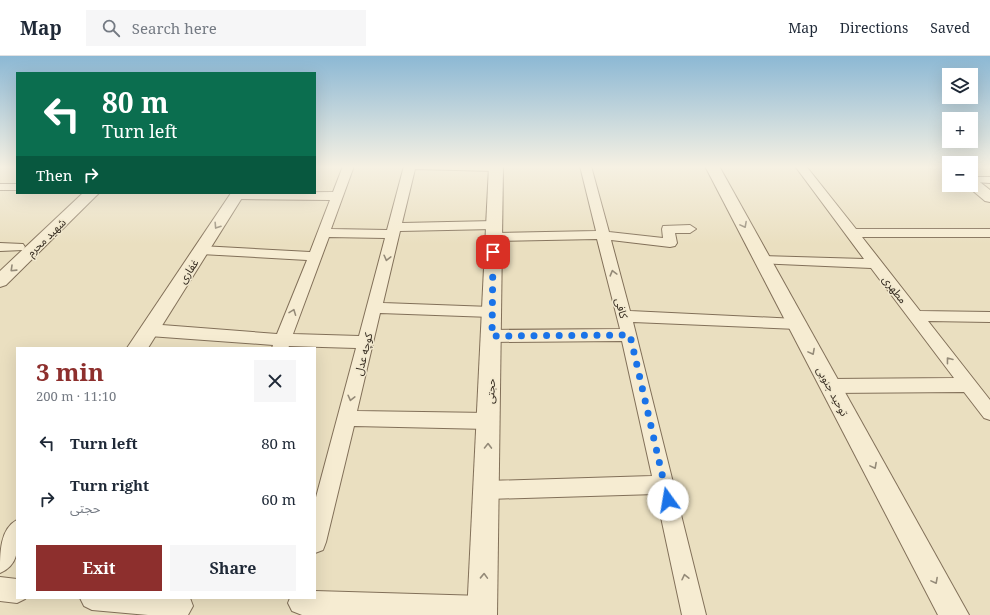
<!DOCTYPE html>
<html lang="en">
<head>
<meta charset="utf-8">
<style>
	body { margin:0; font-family:"Noto Serif","Noto Sans Arabic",serif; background:#f6f6f7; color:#1f2937; height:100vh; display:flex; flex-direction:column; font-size:15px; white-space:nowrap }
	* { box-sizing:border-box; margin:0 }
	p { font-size:13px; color:#747a83 }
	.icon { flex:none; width:22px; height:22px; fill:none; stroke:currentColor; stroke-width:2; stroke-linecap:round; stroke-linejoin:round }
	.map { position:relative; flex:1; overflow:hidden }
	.side { position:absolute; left:16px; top:291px; width:300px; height:252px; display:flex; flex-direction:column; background:#fff; border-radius:0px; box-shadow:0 4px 16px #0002 }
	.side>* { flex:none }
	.banner { position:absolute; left:16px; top:16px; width:300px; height:122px; border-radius:0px; box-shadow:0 4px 16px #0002; background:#0b6e4f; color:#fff; overflow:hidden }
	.tools { position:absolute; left:942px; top:12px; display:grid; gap:8px }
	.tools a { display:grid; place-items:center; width:36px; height:36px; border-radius:0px; background:#fff; box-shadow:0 4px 16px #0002; font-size:20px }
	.pin { position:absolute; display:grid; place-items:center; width:34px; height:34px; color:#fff; margin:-17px; border-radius:8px; box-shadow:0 2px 6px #0006 }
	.me { position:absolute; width:44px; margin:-22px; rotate:347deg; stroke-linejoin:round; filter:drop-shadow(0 0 3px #0008) }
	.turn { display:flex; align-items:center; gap:14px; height:84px; padding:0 20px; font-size:18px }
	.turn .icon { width:52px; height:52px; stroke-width:2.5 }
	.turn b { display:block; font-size:28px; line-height:34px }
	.then { display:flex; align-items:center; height:38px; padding:0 20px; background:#0003; gap:8px; font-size:15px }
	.round { display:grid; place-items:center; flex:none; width:42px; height:42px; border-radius:0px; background:#f6f6f7 }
	.head { display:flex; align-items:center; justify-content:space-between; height:68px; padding:0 20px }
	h1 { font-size:24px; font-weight:700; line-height:30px; color:#8d2f2d }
	.button { display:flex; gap:8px; margin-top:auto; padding:8px 20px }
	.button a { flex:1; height:46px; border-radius:0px; background:#8d2f2d; color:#fff; font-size:16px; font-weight:700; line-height:46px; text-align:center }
	.button a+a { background:#f6f6f7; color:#1f2937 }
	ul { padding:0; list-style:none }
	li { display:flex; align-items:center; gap:12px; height:56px; padding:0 20px }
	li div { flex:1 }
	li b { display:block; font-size:15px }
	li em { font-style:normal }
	header { display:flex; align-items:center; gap:24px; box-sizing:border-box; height:56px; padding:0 20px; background:#fff; border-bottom:1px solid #e0e1e3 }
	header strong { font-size:19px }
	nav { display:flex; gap:22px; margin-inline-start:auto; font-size:14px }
	.search { width:280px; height:36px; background:#f6f6f7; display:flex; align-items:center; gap:10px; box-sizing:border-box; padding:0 14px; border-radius:0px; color:#747a83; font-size:15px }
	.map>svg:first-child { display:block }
</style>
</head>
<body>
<header>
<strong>Map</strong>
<div class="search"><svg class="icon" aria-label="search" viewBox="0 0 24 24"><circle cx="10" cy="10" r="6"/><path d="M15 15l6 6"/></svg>Search here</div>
<nav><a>Map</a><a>Directions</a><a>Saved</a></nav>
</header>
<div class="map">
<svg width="990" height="559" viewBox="0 0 990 559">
	<rect width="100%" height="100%" fill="#eadfc0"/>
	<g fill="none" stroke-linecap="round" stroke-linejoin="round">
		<g stroke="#827059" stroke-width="2">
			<g id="minor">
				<path d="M343,110h11l-23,63 56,1 17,-64h96l2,2 -6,3 -81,-2 -13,54 92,-2 6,4 -6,4 -94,2 -17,72 108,4 5,1 3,4 -3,4 -5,1 -111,-4 -23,98 131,2 7,3 2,5 -2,5 -7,3 -134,-3 -28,116 -3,8 -8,3v-52l41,-153 -67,-2 -1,2h-16l1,-3 -124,-9 -6,-2 -2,-4 2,-4 6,-2 128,10 30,-74 -106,-6 -5,-1 -2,-3 2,-3 5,-1 109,6 20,-52 -93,-1 -6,-4 1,-2 101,-1zM329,181l56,1 -26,98 -66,-2z"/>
				<polygon points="580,110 591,110 609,176 663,182 662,173 663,170 690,169 696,173 690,177 675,177 677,187 675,190 670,191 611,184 630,255 797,263 803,264 805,268 803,272 797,273 633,266 706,559 682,559 656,438 488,443 481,441 478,434 481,427 488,425 652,420 622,285 492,286 486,284 484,280 486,276 492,274 620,273 597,183 494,185 487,181 494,177 596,175"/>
				<polygon points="795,110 806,110 856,173 990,173 990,181 862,181 920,255 990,256 990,266 928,265 990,344 990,364 984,362 964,336 830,337 824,335 821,330 824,325 830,323 954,322 871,212 757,207 755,204 757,201 762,200 864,203"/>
				<polygon points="978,121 990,121 990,127 974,126 972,124"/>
				<rect x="0" y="128" width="17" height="6"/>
				<polygon points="0,187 23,188 25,191 23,194 0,195"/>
				<polygon points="0,521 17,523 17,542 26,542 25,543 17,547 0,545"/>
				<polygon points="315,535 483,540 491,544 495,552 492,559 302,559 292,555 288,547 290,542 315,542"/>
				<polygon points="80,542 190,542 193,550 188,559 148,559 92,554 84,550"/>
			</g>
		</g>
		<g stroke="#827059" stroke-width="2">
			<g id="tertiary">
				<polygon points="489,110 503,110 497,559 467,559"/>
				<polygon points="705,110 719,110 969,559 938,559"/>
				<polygon points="971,122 976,123 990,134 990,146 985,145 966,129 971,129"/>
				<polygon points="83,137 99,137 6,229 0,231 0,215"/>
				<polygon points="231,137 245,137 148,292 127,292"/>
				<path d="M17,464c0,21 6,43 -17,53 0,-21 0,-44 17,-53z"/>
			</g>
		</g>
		<use href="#minor" fill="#f6ecd2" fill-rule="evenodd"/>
		<use href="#tertiary" fill="#f6ecd2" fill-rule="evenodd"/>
	</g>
	<defs><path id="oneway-chevron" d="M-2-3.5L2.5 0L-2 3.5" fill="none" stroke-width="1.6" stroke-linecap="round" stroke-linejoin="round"/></defs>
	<g stroke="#948a78">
		<use href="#oneway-chevron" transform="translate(744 169) rotate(62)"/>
		<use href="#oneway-chevron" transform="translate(217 170) rotate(123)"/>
		<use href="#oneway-chevron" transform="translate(387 202) rotate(104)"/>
		<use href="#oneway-chevron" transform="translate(13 213) rotate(136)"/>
		<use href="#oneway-chevron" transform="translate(613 217) rotate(-105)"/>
		<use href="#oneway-chevron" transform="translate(293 256) rotate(-69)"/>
		<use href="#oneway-chevron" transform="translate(812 296) rotate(62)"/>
		<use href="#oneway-chevron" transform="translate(949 304) rotate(-128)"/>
		<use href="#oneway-chevron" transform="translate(351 342) rotate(104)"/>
		<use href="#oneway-chevron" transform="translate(488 390) rotate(-89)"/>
		<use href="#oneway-chevron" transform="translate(874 410) rotate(62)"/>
		<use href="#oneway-chevron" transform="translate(484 520) rotate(-88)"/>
		<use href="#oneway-chevron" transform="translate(685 521) rotate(-103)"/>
		<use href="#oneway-chevron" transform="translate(935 525) rotate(62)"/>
	</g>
	<linearGradient id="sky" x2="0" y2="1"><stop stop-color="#8cb8d4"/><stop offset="0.59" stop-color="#f6f1e3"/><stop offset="1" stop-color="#f6f1e3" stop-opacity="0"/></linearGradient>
	<rect width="990" height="188" fill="url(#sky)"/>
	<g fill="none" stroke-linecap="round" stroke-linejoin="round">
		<polyline stroke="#1a73e8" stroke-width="7" stroke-dasharray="0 12.6" points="493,196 492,280 630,279 668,444"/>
	</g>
	<g text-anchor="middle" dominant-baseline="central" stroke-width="3" stroke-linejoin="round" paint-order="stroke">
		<g font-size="11" fill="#32281d" stroke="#f2e9cf">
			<text transform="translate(46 181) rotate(-44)">شهید محرم</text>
			<text transform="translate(188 215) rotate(-57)">غفاری</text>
			<text transform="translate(895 233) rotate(52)">مطهری</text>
			<text transform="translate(622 252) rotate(75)">کافی</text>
			<text transform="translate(363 298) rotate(-76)">کوچه عدل</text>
			<text transform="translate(490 335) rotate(-87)">حجتی</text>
			<text transform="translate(833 335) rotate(62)">توحید جنوبی</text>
		</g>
	</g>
</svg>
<div class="tools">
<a><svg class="icon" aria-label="layers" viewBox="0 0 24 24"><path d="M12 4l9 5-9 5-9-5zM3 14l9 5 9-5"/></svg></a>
<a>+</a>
<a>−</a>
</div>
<div class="pin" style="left:493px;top:196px;background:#d93025"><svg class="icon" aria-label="arrive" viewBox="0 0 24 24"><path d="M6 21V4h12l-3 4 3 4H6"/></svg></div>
<svg class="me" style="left:668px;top:444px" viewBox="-20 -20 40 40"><circle r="19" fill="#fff"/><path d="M0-13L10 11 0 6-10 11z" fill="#1a73e8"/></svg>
<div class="banner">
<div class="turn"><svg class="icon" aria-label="left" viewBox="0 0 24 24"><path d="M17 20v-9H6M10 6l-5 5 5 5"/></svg><div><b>80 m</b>Turn left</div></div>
<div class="then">Then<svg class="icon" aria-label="right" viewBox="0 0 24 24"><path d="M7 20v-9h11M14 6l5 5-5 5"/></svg></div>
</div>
<section class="side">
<div class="head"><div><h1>3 min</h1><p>200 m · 11:10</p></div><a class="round"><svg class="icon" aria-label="close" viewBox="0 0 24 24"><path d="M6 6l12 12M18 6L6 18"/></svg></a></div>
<ul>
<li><svg class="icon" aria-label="left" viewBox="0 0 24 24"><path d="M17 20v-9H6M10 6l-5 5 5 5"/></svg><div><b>Turn left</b></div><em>80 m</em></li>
<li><svg class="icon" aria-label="right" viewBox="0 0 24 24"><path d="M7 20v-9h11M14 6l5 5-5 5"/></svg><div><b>Turn right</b><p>حجتی</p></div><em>60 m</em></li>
</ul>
<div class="button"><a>Exit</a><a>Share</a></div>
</section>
</div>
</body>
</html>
